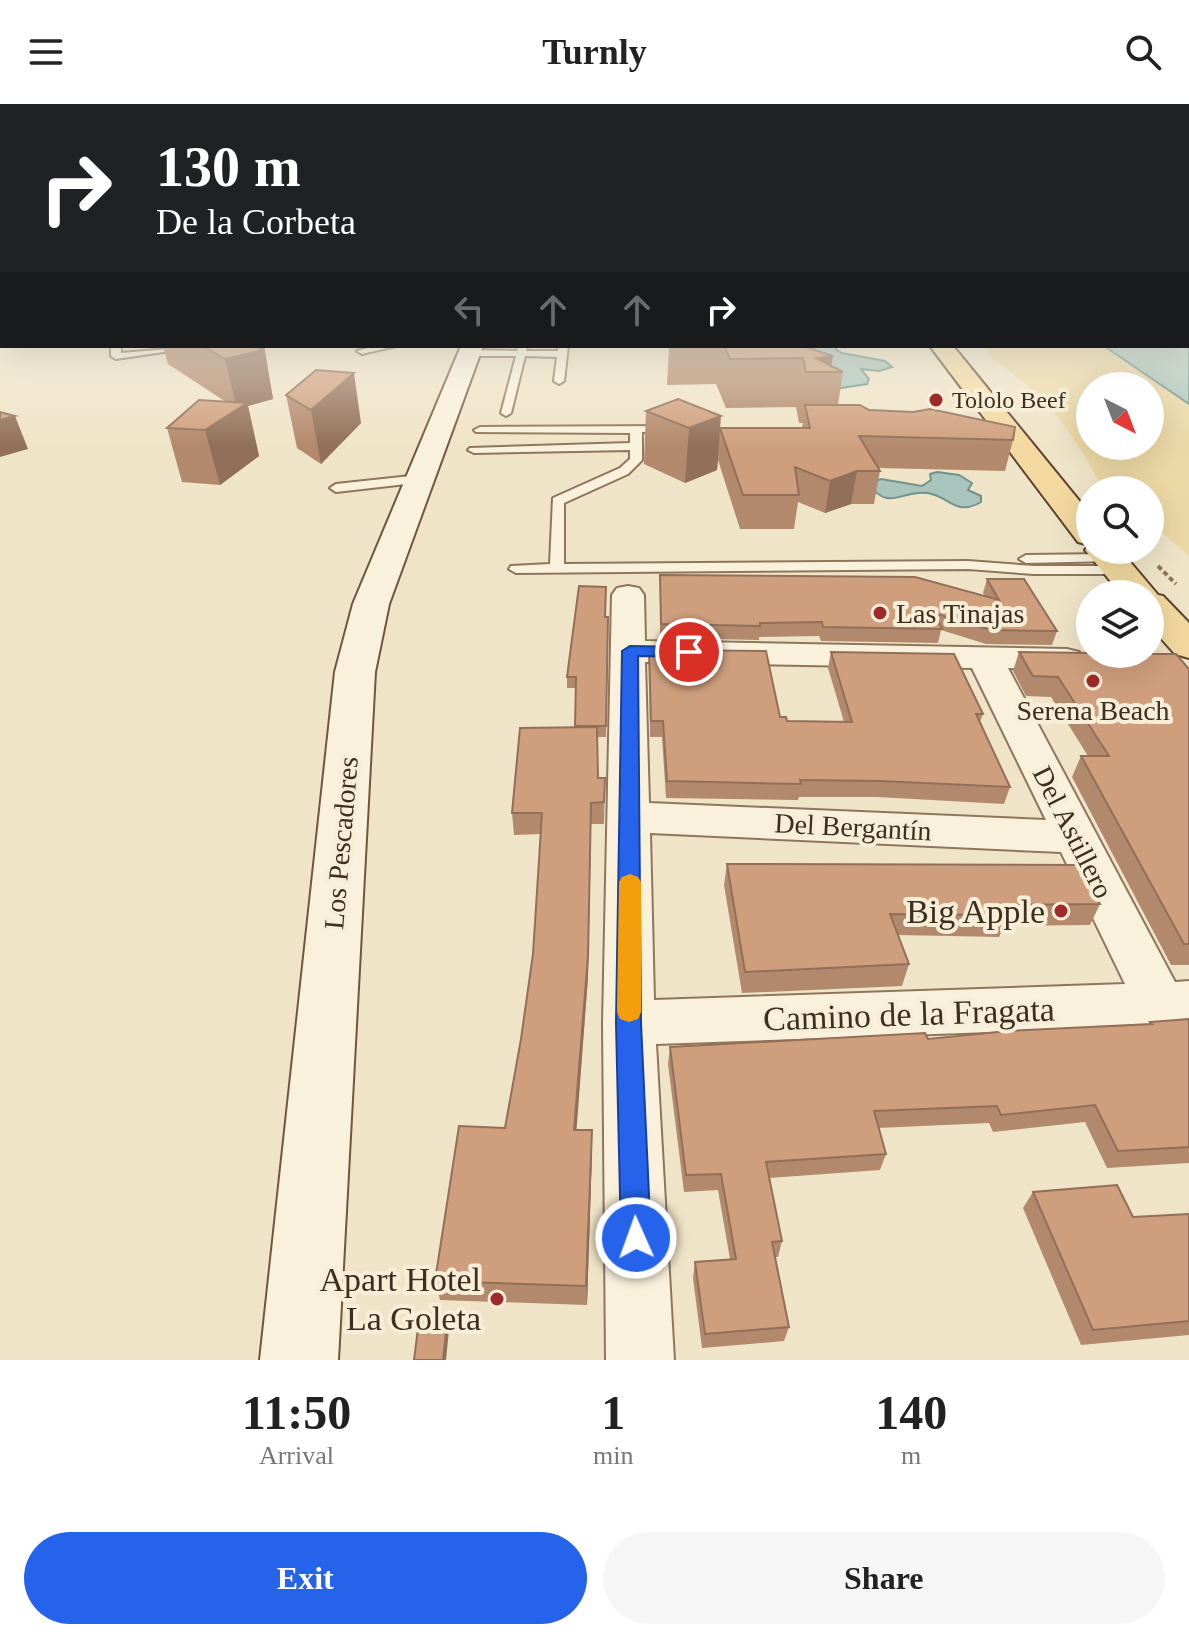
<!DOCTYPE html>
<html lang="en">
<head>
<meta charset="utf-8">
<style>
	body { margin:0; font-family:"Times New Roman",serif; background:#f6f6f6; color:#222; height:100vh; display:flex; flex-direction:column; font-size:30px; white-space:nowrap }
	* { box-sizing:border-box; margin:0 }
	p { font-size:26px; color:#767676 }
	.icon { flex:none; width:44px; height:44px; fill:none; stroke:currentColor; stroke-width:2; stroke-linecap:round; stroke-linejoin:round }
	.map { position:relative; height:1256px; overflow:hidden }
	.side { display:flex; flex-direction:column; background:#fff; flex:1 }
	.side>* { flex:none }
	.top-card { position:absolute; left:0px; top:0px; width:1190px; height:244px; box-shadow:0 8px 32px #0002; background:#202124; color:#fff; overflow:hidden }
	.needle { width:52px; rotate:138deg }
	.tools { position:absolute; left:1076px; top:268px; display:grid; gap:16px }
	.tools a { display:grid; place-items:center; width:88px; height:88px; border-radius:50%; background:#fff; box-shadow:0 8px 32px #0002; font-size:40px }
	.pin { position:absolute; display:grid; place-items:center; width:68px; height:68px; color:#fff; margin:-34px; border:4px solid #fff; border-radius:50%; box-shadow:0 2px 8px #0007 }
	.me { position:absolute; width:88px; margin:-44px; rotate:358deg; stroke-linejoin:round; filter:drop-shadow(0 0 6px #0008) }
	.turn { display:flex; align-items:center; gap:28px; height:168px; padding:0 24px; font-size:36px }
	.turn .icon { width:104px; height:104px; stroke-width:2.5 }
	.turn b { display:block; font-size:56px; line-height:68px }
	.lanes { display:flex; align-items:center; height:76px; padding:0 24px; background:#0003; justify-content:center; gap:40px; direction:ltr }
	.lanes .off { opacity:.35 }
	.eta { display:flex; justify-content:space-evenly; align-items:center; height:136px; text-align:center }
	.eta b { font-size:48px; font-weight:800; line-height:56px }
	.cta { display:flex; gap:16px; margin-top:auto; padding:16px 24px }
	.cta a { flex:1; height:92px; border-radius:48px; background:#2563eb; color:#fff; font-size:32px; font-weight:800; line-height:92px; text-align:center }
	.cta a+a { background:#f6f6f6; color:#222 }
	header { display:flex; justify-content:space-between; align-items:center; height:104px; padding:0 24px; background:#fff; font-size:36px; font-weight:800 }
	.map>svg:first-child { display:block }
</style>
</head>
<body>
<header><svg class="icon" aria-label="menu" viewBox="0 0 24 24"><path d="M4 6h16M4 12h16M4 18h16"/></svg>Turnly<svg class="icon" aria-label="search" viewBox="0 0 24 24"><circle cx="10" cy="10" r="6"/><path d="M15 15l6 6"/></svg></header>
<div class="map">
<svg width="1189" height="1256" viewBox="0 0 1189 1256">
	<rect width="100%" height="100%" fill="#f0e4c8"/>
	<path fill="#ecd9a5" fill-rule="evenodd" d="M984,242h120l85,58v152l-39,-34v-32l-47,-1 -18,-33 -27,-39 -34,-35 -33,-25zM1090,282h60v60h-60z"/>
	<g fill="#a9c4bc" stroke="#6f938a" stroke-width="2">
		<polygon points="1189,167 1189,300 1104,242 1188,242"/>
		<polygon points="785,242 836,242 836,246 842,249 885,257 892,263 879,267 861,265 869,275 867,280 835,285"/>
		<path d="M937,368l22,3 13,8 -4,7 13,6v6c-26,15 -31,-6 -54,-9 -26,-3 -37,19 -59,-9l13,-5 41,7 9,-6 -1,-6z"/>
	</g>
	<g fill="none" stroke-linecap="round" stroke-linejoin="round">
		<g stroke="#8d765c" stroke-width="4">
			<g id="lane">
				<polygon points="111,242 121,242 121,249 204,242 116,255 111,252"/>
				<polygon points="375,242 396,242 362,250 357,247"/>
				<polygon points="518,242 528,242 526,247 558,247 558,242 568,242 564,277 559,280 554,277 557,253 525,252 511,309 506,312 501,309 516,252 470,252 465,249 470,246 517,247"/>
				<polygon points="480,323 669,322 675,325 669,328 642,328 642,356 628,370 564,399 564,460 968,457 1034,462 1117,462 1124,466 1117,470 1034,470 968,465 516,469 509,465 511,462 550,460 553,394 620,364 630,355 630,346 474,349 468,346 470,344 630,339 630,329 476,328 474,326"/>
				<polygon points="420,371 426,375 424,378 336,388 330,384 336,380"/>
				<polygon points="1108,450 1115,454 1113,457 1026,459 1019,455 1026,451"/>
			</g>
		</g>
		<g stroke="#8d765c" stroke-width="4">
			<path id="street" d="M628,482l11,2 5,7 1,46 422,8 12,3 5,7 -5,7 -12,3 -59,-1 167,314 14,-1v44l-533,19 18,316h-68l-3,-337 9,-428 5,-7zM645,558l327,6 74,152 -397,-17zM650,729l411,19 64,132 -471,16z"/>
		</g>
		<g stroke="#6f573f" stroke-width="4">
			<polygon id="secondary" points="461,242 483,242 389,500 375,568 338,1256 260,1256 335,568 353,500"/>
		</g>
		<g stroke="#5b4430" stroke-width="4">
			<polygon id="primary" points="930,242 953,242 1090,410 1090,446 1120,446 1158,491 1163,492 1189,519 1189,554 1175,550 1150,522 1150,490 1121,490 1085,446 1089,441 1078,438"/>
		</g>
		<polyline stroke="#8d765c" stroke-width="4" stroke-dasharray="5 3" stroke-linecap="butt" points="1158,462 1176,480"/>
		<use href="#lane" fill="#faf1dc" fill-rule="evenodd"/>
		<use href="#street" fill="#faf1dc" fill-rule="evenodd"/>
		<use href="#secondary" fill="#faf1dc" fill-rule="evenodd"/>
		<use href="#primary" fill="#f3d9a0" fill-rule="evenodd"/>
	</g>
	<g fill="#b2896c">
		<polygon points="163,242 264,242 273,295 248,302 259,352 220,381 182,378 167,324 226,298 168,260"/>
		<polygon points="669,242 803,242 831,262 843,268 838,301 1013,336 1005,367 878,364 880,367 874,400 851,400 825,409 798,398 794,425 740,425 718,356 717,366 685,379 644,360 646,307 720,324 802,324 803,319 799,319 796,303 726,304 716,280 667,281"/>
		<polygon points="286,291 361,319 321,360 297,344"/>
		<polygon points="660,471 985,492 983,489 987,475 1057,527 1052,541 986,540 941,526 938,539 821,537 819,532 759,533 759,536 660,534"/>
		<polygon points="605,513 608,513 606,633 598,633 598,674 605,674 604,720 591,720 588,873 576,1026 592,1047 587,1201 440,1196 435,1177 505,1024 521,935 533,850 541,730 514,731 512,709 575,623 576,584 567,584 567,573"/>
		<polygon points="649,548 787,617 844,618 828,564 831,548 983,610 980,618 1010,683 1004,700 877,693 799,693 798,696 666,694 662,633 650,633"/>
		<polygon points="1019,548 1189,565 1189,861 1171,861 1072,673 1081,652 1088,652 1051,593 1026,592 1013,567"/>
		<polygon points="727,760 1100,800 1090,821 1004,822 999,833 898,831 909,860 902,882 742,889 724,781"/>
		<polygon points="1189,915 1189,1059 1107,1064 1085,1018 993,1028 989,1019 878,1024 886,1050 880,1066 769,1074 782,1137 778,1153 775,1153 789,1223 784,1237 702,1244 693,1174 695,1158 730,1155 718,1086 684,1088 668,960 670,943 928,935 1148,920 1150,918"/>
		<polygon points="1033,1088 1133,1113 1189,1110 1189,1231 1081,1241 1023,1104"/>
	</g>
	<g fill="#916f58">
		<polygon points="249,242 264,242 273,295 248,302 259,352 220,381 205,326 237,305 225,255"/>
		<polygon points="833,252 830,268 816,254"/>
		<polygon points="354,269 361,319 321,360 311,306"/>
		<polygon points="15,312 28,345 0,353 0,316"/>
		<polygon points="721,312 717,366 685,379 689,324"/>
		<polygon points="857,367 851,400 825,409 830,377"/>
		<polygon points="591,720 588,873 575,1046 574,1026"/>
		<polygon points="592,1026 592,1047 587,1201 586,1182"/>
		<polygon points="448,1209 450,1216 446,1256 443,1256"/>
	</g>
	<g fill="#cf9f7d" stroke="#916f58" stroke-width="2">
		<polygon points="203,242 255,242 263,246 225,255"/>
		<polygon points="724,242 803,242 833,252 816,254 843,268 806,268 803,254 730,255"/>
		<polygon points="316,266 354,269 311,306 286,291"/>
		<polygon points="678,295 721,312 689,324 646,307"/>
		<polygon points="199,296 247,299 205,326 167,324"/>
		<polygon points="805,301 860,301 869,306 913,308 930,305 1015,323 1013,336 859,332 880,367 857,367 830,377 795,363 799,391 743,391 720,324 810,324"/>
		<polygon points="0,308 15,312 0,316"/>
		<polygon points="660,471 915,473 999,496 987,475 1024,475 1057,527 991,526 934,509 942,525 823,523 822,518 760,519 760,522 661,520"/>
		<polygon points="579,482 606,483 605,513 608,513 606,622 575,622 576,573 567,573"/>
		<polygon points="662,546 766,547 780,613 786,613 787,617 852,618 831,548 954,550 983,610 976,610 1010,683 881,677 800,676 801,680 667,677 663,617 651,617 649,548 662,549"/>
		<polygon points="1019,548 1090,549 1090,550 1176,550 1189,565 1189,840 1184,840 1081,652 1109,652 1058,573 1033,572"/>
		<polygon points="597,623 598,674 605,674 604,698 591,699 588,852 574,1026 592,1026 586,1182 435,1177 459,1022 505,1024 521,935 533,850 542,709 512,709 520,624"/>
		<polygon points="727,760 1080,761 1100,800 1004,801 1008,811 890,810 909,860 745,868"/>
		<polygon points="1189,915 1189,1043 1118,1047 1095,1001 1001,1011 997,1002 874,1007 886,1050 766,1058 782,1137 772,1138 789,1223 705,1230 695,1158 736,1155 721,1070 686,1071 670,943 925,929 928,935 1008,927 1152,920 1150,918"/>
		<polygon points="1117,1081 1133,1113 1189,1110 1189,1217 1093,1226 1033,1088"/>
		<polygon points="420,1209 448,1209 443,1256 414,1256"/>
	</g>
	<linearGradient id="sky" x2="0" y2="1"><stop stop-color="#8fbad6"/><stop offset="0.49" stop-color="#f8f3e6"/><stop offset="1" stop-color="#f8f3e6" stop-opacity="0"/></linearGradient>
	<rect width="1189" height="343" fill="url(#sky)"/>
	<polygon fill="#2563eb" stroke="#184099" stroke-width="2" points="630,542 689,543 697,548 689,553 638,552 641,919 651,1134 647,1144 636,1149 626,1144 621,1134 616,919 622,547"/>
	<polygon fill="#f59e0b" points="630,770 638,773 641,778 641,908 638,915 629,918 620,915 617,908 619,778 622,773"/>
	<g fill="#9e2a2b" stroke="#f7eed8" stroke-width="3">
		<circle cx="936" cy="296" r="8"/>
		<circle cx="880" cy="509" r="8"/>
		<circle cx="1093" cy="577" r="8"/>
		<circle cx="1061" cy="807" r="8"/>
		<circle cx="497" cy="1195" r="8"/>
	</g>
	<g text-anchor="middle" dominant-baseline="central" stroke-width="8" stroke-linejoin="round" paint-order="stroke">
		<g font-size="24" fill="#3d2e20" stroke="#f7eed8" text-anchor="start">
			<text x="952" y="296">Tololo Beef</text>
		</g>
		<g font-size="28" fill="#3d2e20" stroke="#f7eed8" text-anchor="start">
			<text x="896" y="509">Las Tinajas</text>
			<text x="1093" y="606" text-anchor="middle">Serena Beach</text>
		</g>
		<g font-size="28" fill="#3d2e20" stroke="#f7eed8">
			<text transform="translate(853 723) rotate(3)">Del Bergantín</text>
			<text transform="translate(1073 728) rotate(63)">Del Astillero</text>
			<text transform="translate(341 739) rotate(-85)">Los Pescadores</text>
		</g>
		<g font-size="34" fill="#3d2e20" stroke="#f7eed8" text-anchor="end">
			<text x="1045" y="807">Big Apple</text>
			<text x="481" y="1175">Apart Hotel<tspan x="481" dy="39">La Goleta</tspan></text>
		</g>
		<g font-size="34" fill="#3d2e20" stroke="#f7eed8">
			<text transform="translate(909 910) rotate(-2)">Camino de la Fragata</text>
		</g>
	</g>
</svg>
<div class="tools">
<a><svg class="needle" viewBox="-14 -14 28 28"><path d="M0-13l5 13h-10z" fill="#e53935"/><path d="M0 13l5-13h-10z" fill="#767676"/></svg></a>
<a><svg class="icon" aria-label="search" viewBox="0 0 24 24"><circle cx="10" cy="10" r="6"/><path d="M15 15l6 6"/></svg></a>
<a><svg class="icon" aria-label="layers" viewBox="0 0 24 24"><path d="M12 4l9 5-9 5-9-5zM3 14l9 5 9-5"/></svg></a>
</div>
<div class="pin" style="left:689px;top:548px;background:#d93025"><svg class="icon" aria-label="arrive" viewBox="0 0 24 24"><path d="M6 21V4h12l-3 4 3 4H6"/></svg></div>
<svg class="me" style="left:636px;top:1134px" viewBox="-20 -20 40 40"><circle r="17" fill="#2563eb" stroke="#fff" stroke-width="3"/><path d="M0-11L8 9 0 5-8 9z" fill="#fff"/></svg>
<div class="top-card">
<div class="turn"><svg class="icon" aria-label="right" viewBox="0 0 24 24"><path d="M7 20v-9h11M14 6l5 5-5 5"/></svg><div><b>130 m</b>De la Corbeta</div></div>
<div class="lanes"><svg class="icon off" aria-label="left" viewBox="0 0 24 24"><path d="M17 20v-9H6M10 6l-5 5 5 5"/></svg><svg class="icon off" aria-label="ahead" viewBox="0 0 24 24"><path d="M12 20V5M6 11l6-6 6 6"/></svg><svg class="icon off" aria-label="ahead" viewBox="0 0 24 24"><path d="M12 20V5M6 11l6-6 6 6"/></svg><svg class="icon" aria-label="right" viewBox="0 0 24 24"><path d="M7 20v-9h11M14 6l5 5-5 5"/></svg></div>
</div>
</div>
<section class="side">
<div class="eta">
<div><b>11:50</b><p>Arrival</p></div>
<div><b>1</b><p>min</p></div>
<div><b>140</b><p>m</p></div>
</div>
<div class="cta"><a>Exit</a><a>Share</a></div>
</section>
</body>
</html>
